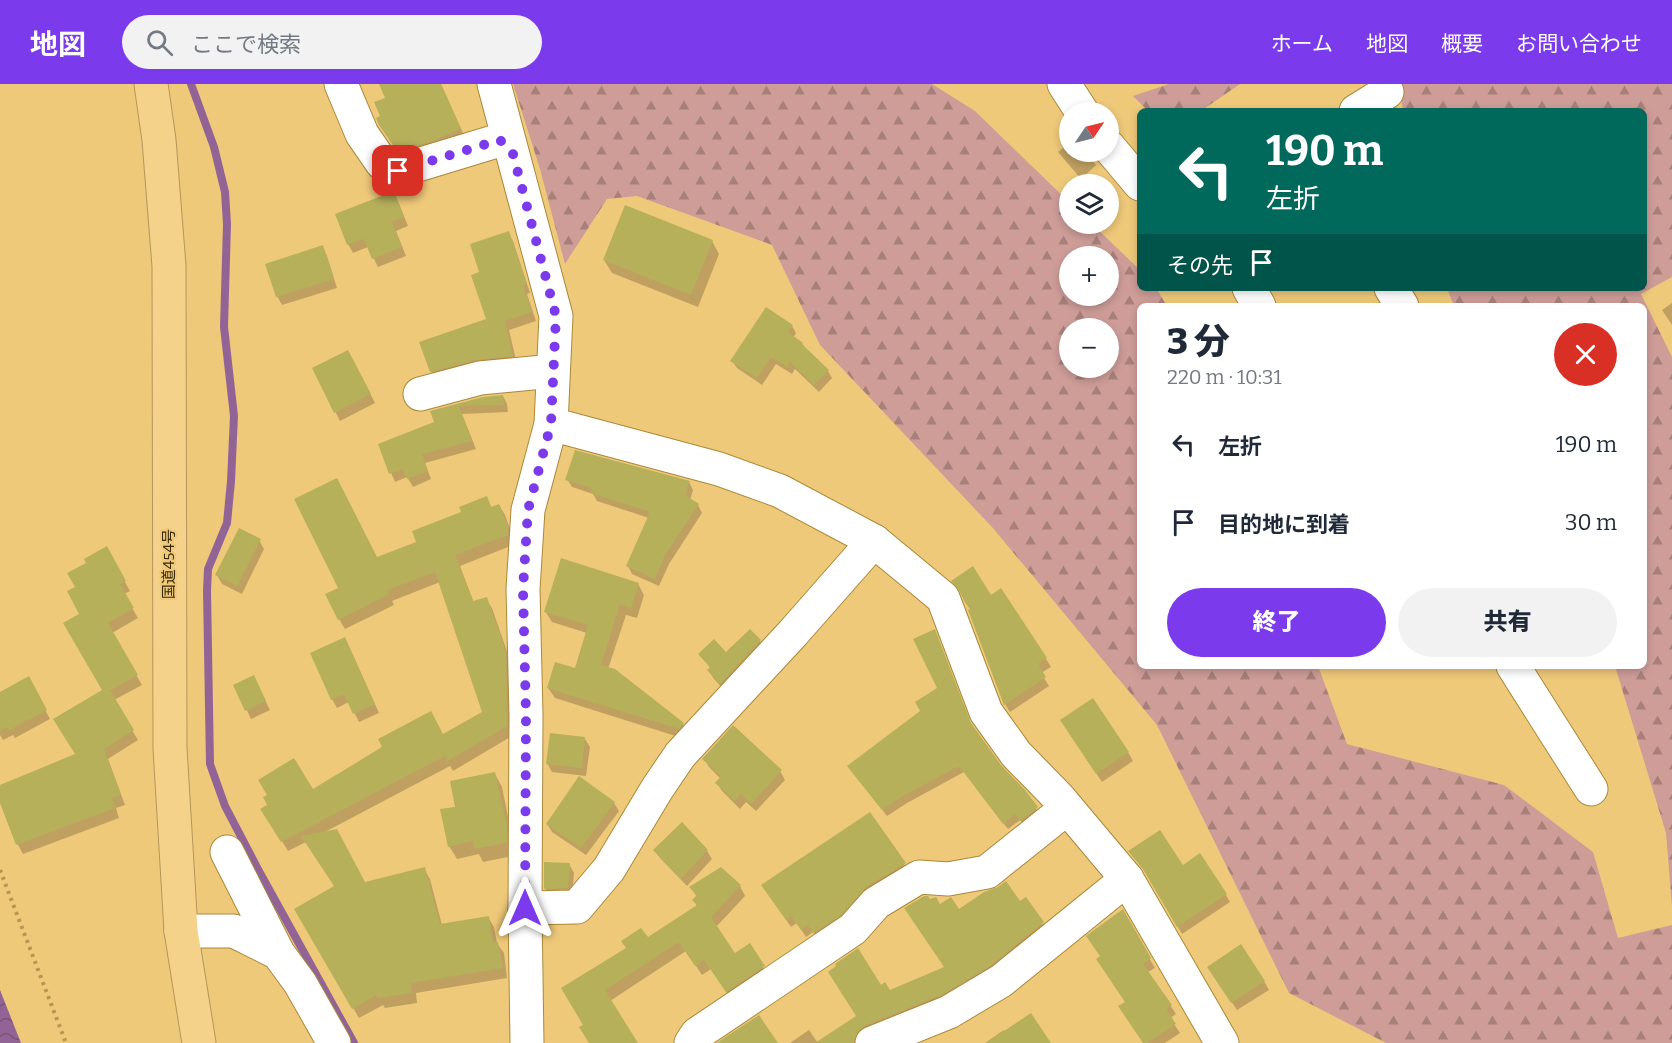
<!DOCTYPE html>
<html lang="ja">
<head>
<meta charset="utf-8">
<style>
	body { margin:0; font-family:Bitter,"Noto Sans JP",serif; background:#f2f2f3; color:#1f2937; height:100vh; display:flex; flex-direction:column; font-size:22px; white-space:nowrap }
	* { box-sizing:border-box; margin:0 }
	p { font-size:20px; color:#747a83 }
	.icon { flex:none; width:33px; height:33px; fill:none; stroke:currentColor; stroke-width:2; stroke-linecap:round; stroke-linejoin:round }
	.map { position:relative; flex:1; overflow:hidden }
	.sheet { position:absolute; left:1137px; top:219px; width:510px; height:366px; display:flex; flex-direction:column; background:#fff; border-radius:9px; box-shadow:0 3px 9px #0003 }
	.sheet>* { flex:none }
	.guide { position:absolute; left:1137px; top:24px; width:510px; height:183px; border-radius:9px; box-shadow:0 3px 9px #0003; background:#00695c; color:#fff; overflow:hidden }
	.needle { width:39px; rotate:55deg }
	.tools { position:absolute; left:1059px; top:18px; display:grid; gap:12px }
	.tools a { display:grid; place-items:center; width:60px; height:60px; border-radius:50%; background:#fff; box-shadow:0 3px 9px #0003; font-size:30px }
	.pin { position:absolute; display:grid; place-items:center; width:51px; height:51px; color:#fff; margin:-26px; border-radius:12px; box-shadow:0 3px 9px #0006 }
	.me { position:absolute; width:66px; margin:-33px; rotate:0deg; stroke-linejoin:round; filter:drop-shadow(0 0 4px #0008) }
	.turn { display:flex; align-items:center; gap:21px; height:126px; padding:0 30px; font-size:27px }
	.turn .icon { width:78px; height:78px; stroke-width:2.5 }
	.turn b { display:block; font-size:42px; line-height:51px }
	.then { display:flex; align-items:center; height:57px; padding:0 30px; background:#0003; gap:12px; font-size:22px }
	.round { display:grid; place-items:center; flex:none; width:63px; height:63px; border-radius:32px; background:#f2f2f3 }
	.headline { display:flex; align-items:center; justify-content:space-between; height:102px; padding:0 30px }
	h1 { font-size:36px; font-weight:800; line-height:45px }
	.action { display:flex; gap:12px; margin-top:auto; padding:12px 30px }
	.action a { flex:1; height:69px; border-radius:36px; background:#7c3aed; color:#fff; font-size:24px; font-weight:800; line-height:69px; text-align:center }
	.action a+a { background:#f2f2f3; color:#1f2937 }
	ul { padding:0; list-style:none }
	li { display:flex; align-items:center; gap:18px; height:78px; padding:0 30px }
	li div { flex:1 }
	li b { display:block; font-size:22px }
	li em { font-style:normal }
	header { display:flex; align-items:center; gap:36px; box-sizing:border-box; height:84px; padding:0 30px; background:#7c3aed; color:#fff }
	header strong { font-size:28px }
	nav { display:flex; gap:33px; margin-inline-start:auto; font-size:21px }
	.search { width:420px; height:54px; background:#f2f2f3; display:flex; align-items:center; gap:15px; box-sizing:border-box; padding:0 21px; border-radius:33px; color:#747a83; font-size:22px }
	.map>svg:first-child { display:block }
</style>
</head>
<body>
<header>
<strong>地図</strong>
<div class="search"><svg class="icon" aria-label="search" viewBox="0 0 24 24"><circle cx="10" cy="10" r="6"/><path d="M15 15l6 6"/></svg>ここで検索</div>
<nav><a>ホーム</a><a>地図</a><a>概要</a><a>お問い合わせ</a></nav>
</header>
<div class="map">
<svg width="1672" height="959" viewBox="0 0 1672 959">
	<defs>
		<pattern id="forest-firs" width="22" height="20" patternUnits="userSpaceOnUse" patternTransform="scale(1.5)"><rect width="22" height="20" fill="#ce9d98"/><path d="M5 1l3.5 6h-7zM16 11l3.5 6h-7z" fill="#a8807a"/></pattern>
		<pattern id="water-waves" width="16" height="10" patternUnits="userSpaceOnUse" patternTransform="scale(1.5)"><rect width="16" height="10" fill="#926495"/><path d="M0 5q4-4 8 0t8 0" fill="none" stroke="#785278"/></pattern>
	</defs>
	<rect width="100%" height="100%" fill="#efc97a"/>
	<g fill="url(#forest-firs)" fill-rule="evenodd">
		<path d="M513,0h419l43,27 94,91 1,22h22l48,46v18h16l11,18h-27v360h178l29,78 157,41 89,67 25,86 54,-13v118h-286l-97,-50 -132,-268 -165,-198 -172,-182 -48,-100 -135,-49 -30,3 -42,65 -25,-95zM1070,172h38v40h-38zM1070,244h38v40h-38z"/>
		<polygon points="1169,0 1240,0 1201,27 1148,27 1133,12"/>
		<polygon points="1399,0 1672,0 1672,193 1641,210 1672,273 1672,823 1666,749 1615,582 1644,582 1644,222 1454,222 1447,204 1644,204 1644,27 1403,27"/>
	</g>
	<polygon fill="url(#water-waves)" points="0,906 21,959 0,959"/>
	<g fill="#0003">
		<polygon points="380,0 441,0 467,58 404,77 380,40 387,15"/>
		<polygon points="1070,58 1070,68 1086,68 1096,81 1081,95 1058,68"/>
		<polygon points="398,117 408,142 396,147 406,172 378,183 368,163 353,169 348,160"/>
		<polygon points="508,149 513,157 530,209 527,210 536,237 509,246 517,280 436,296 431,287 488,236 481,189"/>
		<polygon points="712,157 719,170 698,223 612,189 604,176"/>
		<polygon points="322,163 327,172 337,204 282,221 277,212"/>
		<polygon points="1672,219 1672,241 1662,226"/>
		<polygon points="792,242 796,249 793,254 802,260 805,264 828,287 832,294 819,308 795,285 792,290 776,280 762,301 737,284 732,277"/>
		<polygon points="353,276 375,319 340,337 314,285"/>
		<polygon points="503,312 507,320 508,328 462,330 476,365 425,379 431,395 413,403 407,393 395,398 379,361 436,339 432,328"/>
		<polygon points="567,395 689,398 693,406 690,416 698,421 702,429 669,480 659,502 632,490 628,482 649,434 597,417 593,410 572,403"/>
		<polygon points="486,414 492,424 499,421 505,431 513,453 513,461 460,482 474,519 486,515 492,524 511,579 512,652 453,687 450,682 323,749 365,799 424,785 430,795 442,841 488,833 494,843 497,859 504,869 507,894 416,909 417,919 385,924 383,921 359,934 296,825 336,803 306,758 288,767 262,725 313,707 384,664 443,652 484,629 440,498 392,517 394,521 345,545 339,535 340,504 377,475 418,458"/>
		<polygon points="259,456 264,465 242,510 222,500 217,491"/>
		<polygon points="106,464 130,507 124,510 138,534 112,549 142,601 114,616 138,656 108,675 125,721 116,724 119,734 23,770 18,761 0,715 0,702 77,671 104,606 81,530 77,503 88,480"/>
		<polygon points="953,497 990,513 1046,575 1051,583 1041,589 1049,602 1010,628 1005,620 969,527 971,526"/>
		<polygon points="638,500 644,511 637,534 626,531 608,585 683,640 689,650 685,655 555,614 548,604 576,586 587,549 552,538 545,527"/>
		<polygon points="760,557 765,566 726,608 714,595 709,587 711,585 700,570 726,570"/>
		<polygon points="349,563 379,629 359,638 349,618 337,624 332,615"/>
		<polygon points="28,594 50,635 15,654 13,651 3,656 0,651 0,610"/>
		<polygon points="235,601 258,602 270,626 251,635"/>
		<polygon points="973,644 1000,682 1024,707 1041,731 1025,743 1020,736 1008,745 964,688 907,719 887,732 853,689"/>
		<polygon points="1067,645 1128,668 1133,677 1102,698"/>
		<polygon points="585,655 590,663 586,692 552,688 547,679"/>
		<polygon points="704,675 780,687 785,696 756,727 746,718 740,725 722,707 717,699 721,695 709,683"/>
		<polygon points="495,690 502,703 513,757 513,772 483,778 479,770 457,775 449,762 457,724"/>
		<polygon points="614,719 619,727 586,771 552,748 547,740"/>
		<polygon points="655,766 707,767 712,775 687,802 660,774"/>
		<polygon points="1130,768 1182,783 1226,811 1230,818 1182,850 1149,793"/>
		<polygon points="569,780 574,789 572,813 550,813 545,804"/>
		<polygon points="904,780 909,787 819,856 813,848 806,853 797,839 791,843 768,809"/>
		<polygon points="740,802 745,812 716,843 734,871 763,883 769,892 732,917 711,885 702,891 686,867 610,917 636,959 590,959 585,942 563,905 647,855 697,822 694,816 697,813 691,804"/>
		<polygon points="1020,819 1042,839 1047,847 995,890 861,959 790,959 809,946 818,959 857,932 881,903 889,908 946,884 940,822 958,827"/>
		<polygon points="1122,828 1155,884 1148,888 1176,930 1170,934 1180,949 1165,959 1143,959 1126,919 1102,873"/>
		<polygon points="1214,892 1264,897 1269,906 1237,926"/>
		<polygon points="1004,946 1006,948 1049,959 985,959"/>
	</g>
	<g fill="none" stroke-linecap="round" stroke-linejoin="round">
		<polyline stroke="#926495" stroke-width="8" points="191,0 214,63 225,108 227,140 224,243 234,332 231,397 227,439 208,485 207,507 210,680 225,722 260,789 354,959"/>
	</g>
	<g fill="#b6b05b">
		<polygon points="379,0 441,0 461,45 432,57 400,67 395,64 379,41 376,34 380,32 374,18 385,14"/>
		<polygon points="394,107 404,133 392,138 402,163 372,175 364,155 347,161 335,130"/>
		<polygon points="625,121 713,156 691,211 603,176"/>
		<polygon points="509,147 527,200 523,201 532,228 505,237 513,272 475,276 430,288 419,258 486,235 471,191 479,188 470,160"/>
		<polygon points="323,161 334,195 276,213 265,180"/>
		<polygon points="766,223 793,241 788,248 803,259 802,260 829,286 814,301 790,278 787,283 771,273 757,294 730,277"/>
		<polygon points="348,266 371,310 334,329 312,284"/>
		<polygon points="503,311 504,321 459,322 472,357 422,370 428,387 407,395 403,385 389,390 378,360 434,338 430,327 483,313"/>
		<polygon points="575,366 690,397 685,411 699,420 665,471 655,495 626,482 650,428 591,409 592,404 565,396"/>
		<polygon points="337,394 377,473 416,458 412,447 461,428 459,423 487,412 491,423 499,420 508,442 508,451 455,471 473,517 487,513 506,568 507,642 446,678 445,672 281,758 260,725 267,721 263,713 267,711 258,696 294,674 313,705 382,663 378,655 431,627 443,650 482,628 435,488 387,506 389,510 338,536 325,510 338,504 294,415"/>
		<polygon points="239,444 261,455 237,502 215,491"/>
		<polygon points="107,462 126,497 120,500 134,524 108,539 138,591 110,606 134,646 104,665 121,711 112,714 115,724 16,761 0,719 0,701 75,670 53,635 102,606 63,539 79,530 67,507 75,503 67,489 86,479 84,475"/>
		<polygon points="561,474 639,499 631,524 620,520 601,581 615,585 684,639 679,645 547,604 555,578 575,584 588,541 544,528"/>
		<polygon points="973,482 991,511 1001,504 1047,574 1038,580 1046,593 1004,621 968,526 970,525 964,517 960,507 951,497"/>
		<polygon points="750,545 761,556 720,600 707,586 710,583 698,570 714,555 726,568"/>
		<polygon points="935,545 971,639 1001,681 1025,706 1038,723 1020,737 1015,730 1003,740 959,682 903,712 882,726 847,682 920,627 915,618 937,604 913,555"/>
		<polygon points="345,553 375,620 353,630 344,610 331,616 310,569"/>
		<polygon points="254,591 266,617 245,627 233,601"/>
		<polygon points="29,592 47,626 9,646 7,643 0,647 0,608"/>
		<polygon points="1093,614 1129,668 1096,690 1060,636"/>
		<polygon points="733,641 782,686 751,720 741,710 735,717 715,699 721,692 702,675"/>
		<polygon points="550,649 585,653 582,684 546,680"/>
		<polygon points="495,688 507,743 507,759 474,765 473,757 448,763 440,725 455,723 450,697"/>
		<polygon points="579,692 615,718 581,764 546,740"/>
		<polygon points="870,728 906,779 866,803 841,831 813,849 808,841 801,846 791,832 786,836 761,801"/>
		<polygon points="682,738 708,766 681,795 653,766"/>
		<polygon points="337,745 365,798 425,783 440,840 489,832 493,858 498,858 503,884 411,899 412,909 378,914 376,911 352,925 294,825 334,802 301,752"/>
		<polygon points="1160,746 1183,781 1200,769 1227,810 1177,843 1143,785 1128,767"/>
		<polygon points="544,778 570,779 568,804 544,805"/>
		<polygon points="721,783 741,801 711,833 735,869 750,859 765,882 726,908 704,876 695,882 679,858 605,906 638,959 589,959 579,943 583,941 561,904 626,864 621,857 641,844 648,853 697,821 692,816 697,811 689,803"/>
		<polygon points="1006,797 1020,817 1026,813 1044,838 990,882 941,911 864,942 857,948 854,959 815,959 856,932 828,888 836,882 835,880 858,864 881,901 885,898 890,906 944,883 904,824 924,812 928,812 930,815 936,813 940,820 951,813 959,825 984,808 998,803"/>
		<polygon points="1123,825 1151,874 1143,880 1172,921 1166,925 1176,940 1147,959 1143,959 1118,922 1125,918 1096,875 1100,872 1086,852"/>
		<polygon points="1241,860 1265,897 1231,919 1207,883"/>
		<polygon points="1031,929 1051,959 986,959"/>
		<polygon points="759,931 778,959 717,959 727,952"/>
	</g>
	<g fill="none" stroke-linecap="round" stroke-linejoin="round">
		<g stroke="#ac8837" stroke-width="35">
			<g id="minor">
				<polyline points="341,0 362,50 382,79 398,87 500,56"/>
				<polyline points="494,0 556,232 551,340 528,426 523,505 526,631 525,824 527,959"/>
				<polyline points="1064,0 1082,28"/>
				<polyline points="1356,27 1387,8"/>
				<polyline points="1108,62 1140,100"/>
				<polyline points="1249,204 1259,222"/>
				<polyline points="1391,204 1402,222"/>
				<polyline points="420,310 480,294 553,287"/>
				<polyline points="551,340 719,385 780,407 874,457 943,514 986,628 1016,670 1059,714 1127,795 1222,959"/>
				<polyline points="1513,582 1591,705"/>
				<polyline points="227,768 278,869"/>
				<polyline points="525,824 577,823 609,785 657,705 680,671 793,549 874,457"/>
				<polyline points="181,847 234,847 278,869 300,899 334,959"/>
				<polyline points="691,959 697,950 853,845 876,819 919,793 948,795 987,788 1067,724"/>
				<polyline points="872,959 949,928 1001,897 1127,795"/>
			</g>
		</g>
		<g stroke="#b2965b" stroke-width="35">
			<polyline id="highway" points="151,0 159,56 169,182 170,664 181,847 199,959"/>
		</g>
		<polyline stroke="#b59655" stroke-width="4" stroke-dasharray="3 4.5" stroke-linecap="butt" points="0,786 66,959"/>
		<use href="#minor" stroke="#fff" stroke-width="33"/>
		<use href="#highway" stroke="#f5d28a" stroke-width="33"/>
	</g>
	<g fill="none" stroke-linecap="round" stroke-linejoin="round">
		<polyline stroke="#7c3aed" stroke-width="10" stroke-dasharray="0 18" points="398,87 500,56 513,70 556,232 551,340 528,426 523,505 526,631 525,824"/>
	</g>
	<g text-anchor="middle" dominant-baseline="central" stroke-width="4.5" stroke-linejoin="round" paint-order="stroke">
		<g font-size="15" fill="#372805" stroke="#efc97a">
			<text transform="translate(169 480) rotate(-90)">国道454号</text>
		</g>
	</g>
</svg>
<div class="tools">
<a><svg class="needle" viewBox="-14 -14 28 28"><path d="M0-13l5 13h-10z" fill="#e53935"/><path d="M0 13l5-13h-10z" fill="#747a83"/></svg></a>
<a><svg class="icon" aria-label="layers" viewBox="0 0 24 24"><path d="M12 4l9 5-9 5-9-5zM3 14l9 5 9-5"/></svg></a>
<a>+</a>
<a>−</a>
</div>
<div class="pin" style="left:398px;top:87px;background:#d93025"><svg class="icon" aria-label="arrive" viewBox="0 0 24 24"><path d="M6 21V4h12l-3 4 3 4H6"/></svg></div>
<svg class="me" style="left:525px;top:824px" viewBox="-20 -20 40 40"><path d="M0-17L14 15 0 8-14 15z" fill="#7c3aed" stroke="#fff" stroke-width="4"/></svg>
<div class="guide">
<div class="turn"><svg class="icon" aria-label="left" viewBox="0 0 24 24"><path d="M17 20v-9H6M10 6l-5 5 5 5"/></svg><div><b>190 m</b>左折</div></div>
<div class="then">その先<svg class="icon" aria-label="arrive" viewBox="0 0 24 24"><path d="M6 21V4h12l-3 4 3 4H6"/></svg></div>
</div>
<section class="sheet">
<div class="headline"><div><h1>3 分</h1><p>220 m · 10:31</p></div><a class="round" style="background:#d93025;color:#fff"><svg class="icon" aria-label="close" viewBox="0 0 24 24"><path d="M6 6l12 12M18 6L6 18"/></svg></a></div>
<ul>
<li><svg class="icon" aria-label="left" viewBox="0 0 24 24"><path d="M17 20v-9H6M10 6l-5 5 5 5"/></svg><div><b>左折</b></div><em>190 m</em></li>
<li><svg class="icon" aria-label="arrive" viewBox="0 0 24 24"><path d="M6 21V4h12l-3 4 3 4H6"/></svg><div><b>目的地に到着</b></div><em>30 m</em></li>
</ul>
<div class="action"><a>終了</a><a>共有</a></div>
</section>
</div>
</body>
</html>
